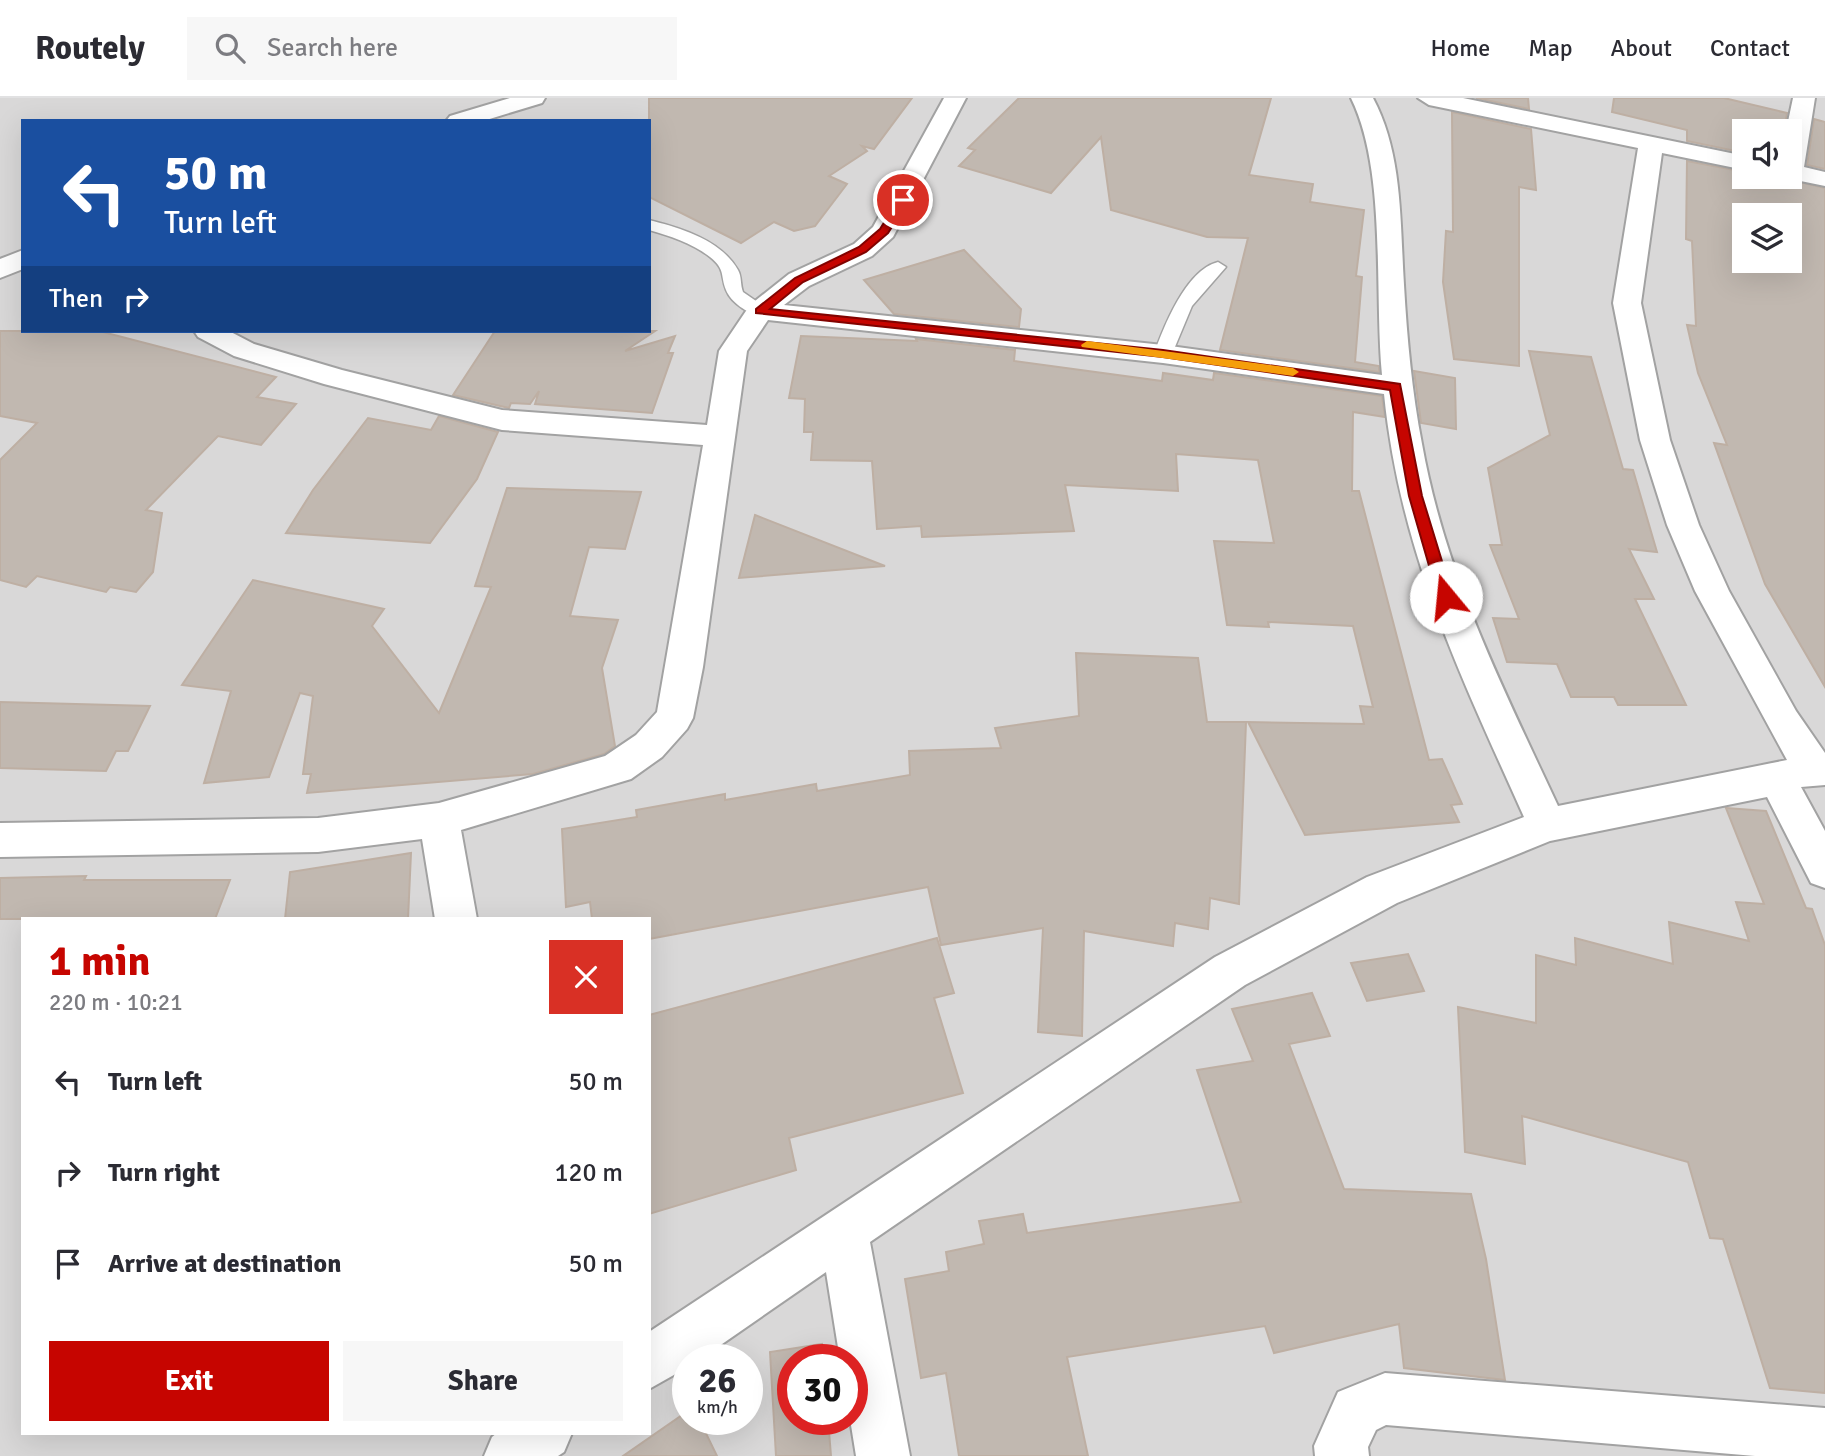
<!DOCTYPE html>
<html lang="en">
<head>
<meta charset="utf-8">
<style>
	body { margin:0; font-family:Signika,sans-serif; background:#f7f7f7; color:#2b2b33; height:100vh; display:flex; flex-direction:column; font-size:26px; white-space:nowrap }
	* { box-sizing:border-box; margin:0 }
	p { font-size:23px; color:#7c7c81 }
	.icon { flex:none; width:38px; height:38px; fill:none; stroke:currentColor; stroke-width:2; stroke-linecap:round; stroke-linejoin:round }
	.map { position:relative; flex:1; overflow:hidden }
	.drawer { position:absolute; left:21px; top:819px; width:630px; height:518px; display:flex; flex-direction:column; background:#fff; border-radius:0px; box-shadow:0 7px 28px #0002 }
	.drawer>* { flex:none }
	.hud { position:absolute; left:21px; top:21px; width:630px; height:214px; border-radius:0px; box-shadow:0 7px 28px #0002; background:#1a4fa0; color:#fff; overflow:hidden }
	.tools { position:absolute; left:1732px; top:21px; display:grid; gap:14px }
	.tools a { display:grid; place-items:center; width:70px; height:70px; border-radius:0px; background:#fff; box-shadow:0 7px 28px #0002; font-size:35px }
	.speed { position:absolute; left:672px; top:1246px; display:flex; gap:14px; font-size:35px; font-weight:700; text-align:center }
	.speed>* { display:grid; place-content:center; width:91px; height:91px; border-radius:50%; background:#fff; box-shadow:0 7px 28px #0002; line-height:1 }
	.speed small { font-size:18px; font-weight:400 }
	.speed .limit { border:10px solid #d22; background:#fff; color:#111 }
	.pin { position:absolute; display:grid; place-items:center; width:60px; height:60px; color:#fff; margin:-30px; border:4px solid #fff; border-radius:50%; box-shadow:0 2px 7px #0007 }
	.me { position:absolute; width:77px; margin:-38px; rotate:343deg; stroke-linejoin:round; filter:drop-shadow(0 0 5px #0008) }
	.turn { display:flex; align-items:center; gap:24px; height:147px; padding:0 28px; font-size:32px }
	.turn .icon { width:91px; height:91px; stroke-width:2.5 }
	.turn b { display:block; font-size:49px; line-height:60px }
	.then { display:flex; align-items:center; height:66px; padding:0 28px; background:#0003; gap:14px; font-size:26px }
	.round { display:grid; place-items:center; flex:none; width:74px; height:74px; border-radius:0px; background:#f7f7f7 }
	.summary { display:flex; align-items:center; justify-content:space-between; height:119px; padding:0 28px }
	h1 { font-size:42px; font-weight:700; line-height:52px; color:#c60500 }
	.action { display:flex; gap:14px; margin-top:auto; padding:14px 28px }
	.action a { flex:1; height:80px; border-radius:0px; background:#c60500; color:#fff; font-size:28px; font-weight:700; line-height:80px; text-align:center }
	.action a+a { background:#f7f7f7; color:#2b2b33 }
	ul { padding:0; list-style:none }
	li { display:flex; align-items:center; gap:21px; height:91px; padding:0 28px }
	li div { flex:1 }
	li b { display:block; font-size:26px }
	li em { font-style:normal }
	header { display:flex; align-items:center; gap:42px; box-sizing:border-box; height:98px; padding:0 35px; background:#fff; border-bottom:2px solid #e1e1e2 }
	header strong { font-size:33px }
	nav { display:flex; gap:38px; margin-inline-start:auto; font-size:24px }
	.search { width:490px; height:63px; background:#f7f7f7; display:flex; align-items:center; gap:18px; box-sizing:border-box; padding:0 24px; border-radius:0px; color:#7c7c81; font-size:26px }
	.map>svg:first-child { display:block }
</style>
</head>
<body>
<header>
<strong>Routely</strong>
<div class="search"><svg class="icon" aria-label="search" viewBox="0 0 24 24"><circle cx="10" cy="10" r="6"/><path d="M15 15l6 6"/></svg>Search here</div>
<nav><a>Home</a><a>Map</a><a>About</a><a>Contact</a></nav>
</header>
<div class="map">
<svg width="1825" height="1358" viewBox="0 0 1825 1358">
	<rect width="100%" height="100%" fill="#ede9e0"/>
	<path fill="#d9d8d8" fill-rule="evenodd" d="M0,0h1825v1358h-1825zM23,23h626v210h-626zM1745,33h45v46h-45zM1745,117h45v46h-45zM23,821h626v514h-626zM688,1262h59v59h-59zM793,1262h59v59h-59z"/>
	<g fill="#c1b8b0" stroke="#beafa3" stroke-width="2" fill-rule="evenodd">
		<polygon points="649,0 912,0 874,51 862,48 867,53 829,78 847,86 815,128 794,133 774,124 741,145 649,99"/>
		<polygon points="1019,0 1271,0 1249,77 1313,86 1310,104 1364,112 1356,178 1362,179 1355,264 1379,268 1379,274 1220,252 1248,140 1207,139 1111,112 1101,39 1051,95 959,68 975,52 968,50"/>
		<polygon points="1476,0 1528,0 1529,11"/>
		<polygon points="1614,0 1724,0 1787,15 1784,33 1745,33 1745,55 1687,43 1687,32 1612,14"/>
		<polygon points="1452,14 1531,31 1536,92 1519,89 1519,268 1454,261 1443,184 1446,133 1453,134"/>
		<polygon points="1814,21 1825,24 1825,71 1807,67"/>
		<path d="M1687,63l58,11v5h33l47,11v499l-60,-103 -51,-141 13,2 -29,-72 -11,-48 9,1 -4,-85 -6,-2zM1745,117h45v46h-45z"/>
		<polygon points="964,152 1021,211 1019,229 894,216 864,182"/>
		<polygon points="0,233 99,233 276,279 257,299 296,306 261,347 218,338 146,412 162,415 153,474 136,494 110,489 106,494 37,478 26,489 0,482 0,362 37,325 0,318"/>
		<polygon points="495,233 655,233 625,253 675,238 668,255 673,255 652,315 535,306 539,293 530,306 511,305 509,310 453,297"/>
		<polygon points="801,238 917,243 916,241 1015,252 1014,263 1162,283 1163,275 1213,282 1214,275 1382,298 1385,319 1353,314 1352,393 1359,393 1429,662 1442,661 1462,706 1451,707 1459,724 1305,737 1248,624 1364,626 1360,608 1373,609 1353,528 1268,524 1269,529 1227,527 1214,443 1274,445 1258,362 1176,356 1178,393 1065,387 1074,433 922,439 921,428 877,431 872,363 811,362 813,334 804,334 805,301 789,300"/>
		<polygon points="1529,253 1591,259 1623,371 1633,372 1657,454 1629,451 1654,501 1635,501 1686,607 1618,607 1614,599 1571,599 1557,566 1507,564 1493,520 1519,521 1490,447 1502,447 1488,370 1550,337"/>
		<polygon points="1414,273 1455,280 1456,331 1421,325"/>
		<polygon points="439,318 498,334 477,381 430,445 286,435 313,392 368,320 431,332"/>
		<polygon points="507,390 641,394 625,451 589,449 570,518 618,522 602,570 615,648 604,656 533,676 307,695 311,676 303,676 313,598 300,595 269,679 204,685 231,593 182,587 253,482 384,511 372,528 439,615 491,489 475,488"/>
		<polygon points="755,417 885,468 739,480"/>
		<polygon points="1076,555 1198,560 1207,624 1246,624 1239,806 1210,800 1208,831 1175,825 1173,848 1084,833 1082,938 1038,934 1043,830 941,847 928,789 649,841 649,821 592,821 590,804 566,809 562,731 637,719 636,712 725,696 725,702 816,686 817,693 910,677 909,653 1001,650 995,630 1079,618"/>
		<polygon points="0,604 150,608 128,653 116,653 106,673 0,670"/>
		<polygon points="1726,710 1766,713 1806,810 1812,811 1825,847 1825,1295 1770,1290 1723,1141 1710,1140 1688,1064 1522,1018 1525,1066 1465,1054 1458,909 1536,925 1536,857 1576,867 1575,840 1673,866 1669,824 1749,843 1736,804 1764,806"/>
		<polygon points="411,755 408,821 285,821 290,774"/>
		<polygon points="86,778 84,782 230,782 215,821 0,821 0,780"/>
		<polygon points="937,840 954,895 934,900 963,995 789,1040 796,1072 649,1116 649,917"/>
		<polygon points="1408,856 1424,893 1367,903 1351,865"/>
		<polygon points="1312,895 1330,938 1289,946 1344,1091 1471,1096 1486,1161 1505,1282 1404,1270 1399,1226 1274,1255 1265,1228 1067,1259 1088,1358 959,1358 946,1275 921,1280 905,1181 949,1173 946,1154 984,1146 979,1123 1023,1116 1027,1135 1241,1104 1197,972 1253,963 1232,911"/>
		<polygon points="822,1246 824,1262 793,1262 793,1321 828,1321 831,1358 776,1358 770,1254"/>
		<polygon points="688,1313 688,1321 699,1321 717,1358 623,1358"/>
	</g>
	<g fill="none" stroke-linecap="round" stroke-linejoin="round">
		<g stroke="#a2a2a2" stroke-width="3">
			<g id="lane">
				<path d="M649,122c32,8 72,20 89,50 4,7 2,14 5,22l23,16v6c-14,4 -35,-11 -40,-24 -6,-15 0,-20 -16,-33 -18,-14 -40,-21 -61,-27z"/>
				<path d="M1218,164l8,5 -34,39 -20,48 -3,4h-12l-3,-4c10,-28 32,-84 64,-92z"/>
			</g>
		</g>
		<g stroke="#a2a2a2" stroke-width="4">
			<g id="street">
				<polygon points="510,0 545,0 542,5 483,23 446,23 450,18"/>
				<path d="M944,0h22l-73,139 -21,19 -63,30 -25,19 379,40 219,30c-8,-83 5,-204 -31,-277h22c30,56 27,125 31,187 3,53 8,107 18,159 23,130 81,244 136,362l229,-46 -92,-169 -28,-66 -27,-85 -27,-137 25,-155 -209,-43 -11,-7h45l282,58v14l-83,-17 -21,150 29,137 29,85 30,66 67,120 29,42v32l-24,2 24,44v57l-14,-5 -44,-86 -217,44 -153,62 -152,82 -375,257 40,214h-54l-6,-37 2,-59h-12l-14,-88 -127,88h-11v7l-39,22v-57l566,-375 152,-80 157,-60c-64,-143 -124,-265 -140,-423l-221,-31 -395,-43 -21,31 -44,316 -10,51 -6,11 -25,28 -31,22 -170,51 16,89h-42l-13,-80 -104,13 -318,5v-34l318,-5 121,-15 166,-47 31,-21 21,-23 46,-267 -201,-15 -178,-46 -90,-28 -36,-19 -4,-6h35l25,13 88,26 160,40 205,15 12,-74 31,-46 39,-31 65,-30 19,-17z"/>
				<polygon points="1793,0 1815,0 1804,69 1825,74 1825,88 1781,79 1790,79 1790,33 1786,33"/>
				<polygon points="23,152 23,171 0,180 0,161"/>
				<polygon points="1385,1275 1825,1310 1825,1358 1755,1358 1386,1327 1376,1332 1368,1349 1369,1358 1315,1358 1314,1348 1338,1294"/>
				<polygon points="497,1335 572,1335 564,1354 558,1358 484,1358 492,1339"/>
			</g>
		</g>
		<use href="#lane" fill="#fff" fill-rule="evenodd"/>
		<use href="#street" fill="#fff" fill-rule="evenodd"/>
	</g>
	<polygon fill="#c60500" stroke="#810300" stroke-width="2" points="900,99 909,102 888,135 866,154 803,184 770,211 1163,252 1400,286 1422,398 1453,499 1451,502 1440,502 1438,499 1409,398 1390,292 1163,259 756,215 756,211 795,180 859,149 880,131"/>
	<polygon fill="#f59e0b" points="1087,243 1293,270 1299,274 1293,278 1082,249 1081,247"/>
</svg>
<div class="tools">
<a><svg class="icon" aria-label="sound" viewBox="0 0 24 24"><path d="M4 9h4l5-4v14l-5-4H4zM17 9q2 3 0 6"/></svg></a>
<a><svg class="icon" aria-label="layers" viewBox="0 0 24 24"><path d="M12 4l9 5-9 5-9-5zM3 14l9 5 9-5"/></svg></a>
</div>
<div class="speed"><div>26<small>km/h</small></div><div class="limit">30</div></div>
<div class="pin" style="left:903px;top:102px;background:#d93025"><svg class="icon" aria-label="arrive" viewBox="0 0 24 24"><path d="M6 21V4h12l-3 4 3 4H6"/></svg></div>
<svg class="me" style="left:1446px;top:499px" viewBox="-20 -20 40 40"><circle r="19" fill="#fff"/><path d="M0-13L10 11 0 6-10 11z" fill="#c60500"/></svg>
<div class="hud">
<div class="turn"><svg class="icon" aria-label="left" viewBox="0 0 24 24"><path d="M17 20v-9H6M10 6l-5 5 5 5"/></svg><div><b>50 m</b>Turn left</div></div>
<div class="then">Then<svg class="icon" aria-label="right" viewBox="0 0 24 24"><path d="M7 20v-9h11M14 6l5 5-5 5"/></svg></div>
</div>
<section class="drawer">
<div class="summary"><div><h1>1 min</h1><p>220 m · 10:21</p></div><a class="round" style="background:#d93025;color:#fff"><svg class="icon" aria-label="close" viewBox="0 0 24 24"><path d="M6 6l12 12M18 6L6 18"/></svg></a></div>
<ul>
<li><svg class="icon" aria-label="left" viewBox="0 0 24 24"><path d="M17 20v-9H6M10 6l-5 5 5 5"/></svg><div><b>Turn left</b></div><em>50 m</em></li>
<li><svg class="icon" aria-label="right" viewBox="0 0 24 24"><path d="M7 20v-9h11M14 6l5 5-5 5"/></svg><div><b>Turn right</b></div><em>120 m</em></li>
<li><svg class="icon" aria-label="arrive" viewBox="0 0 24 24"><path d="M6 21V4h12l-3 4 3 4H6"/></svg><div><b>Arrive at destination</b></div><em>50 m</em></li>
</ul>
<div class="action"><a>Exit</a><a>Share</a></div>
</section>
</div>
</body>
</html>
